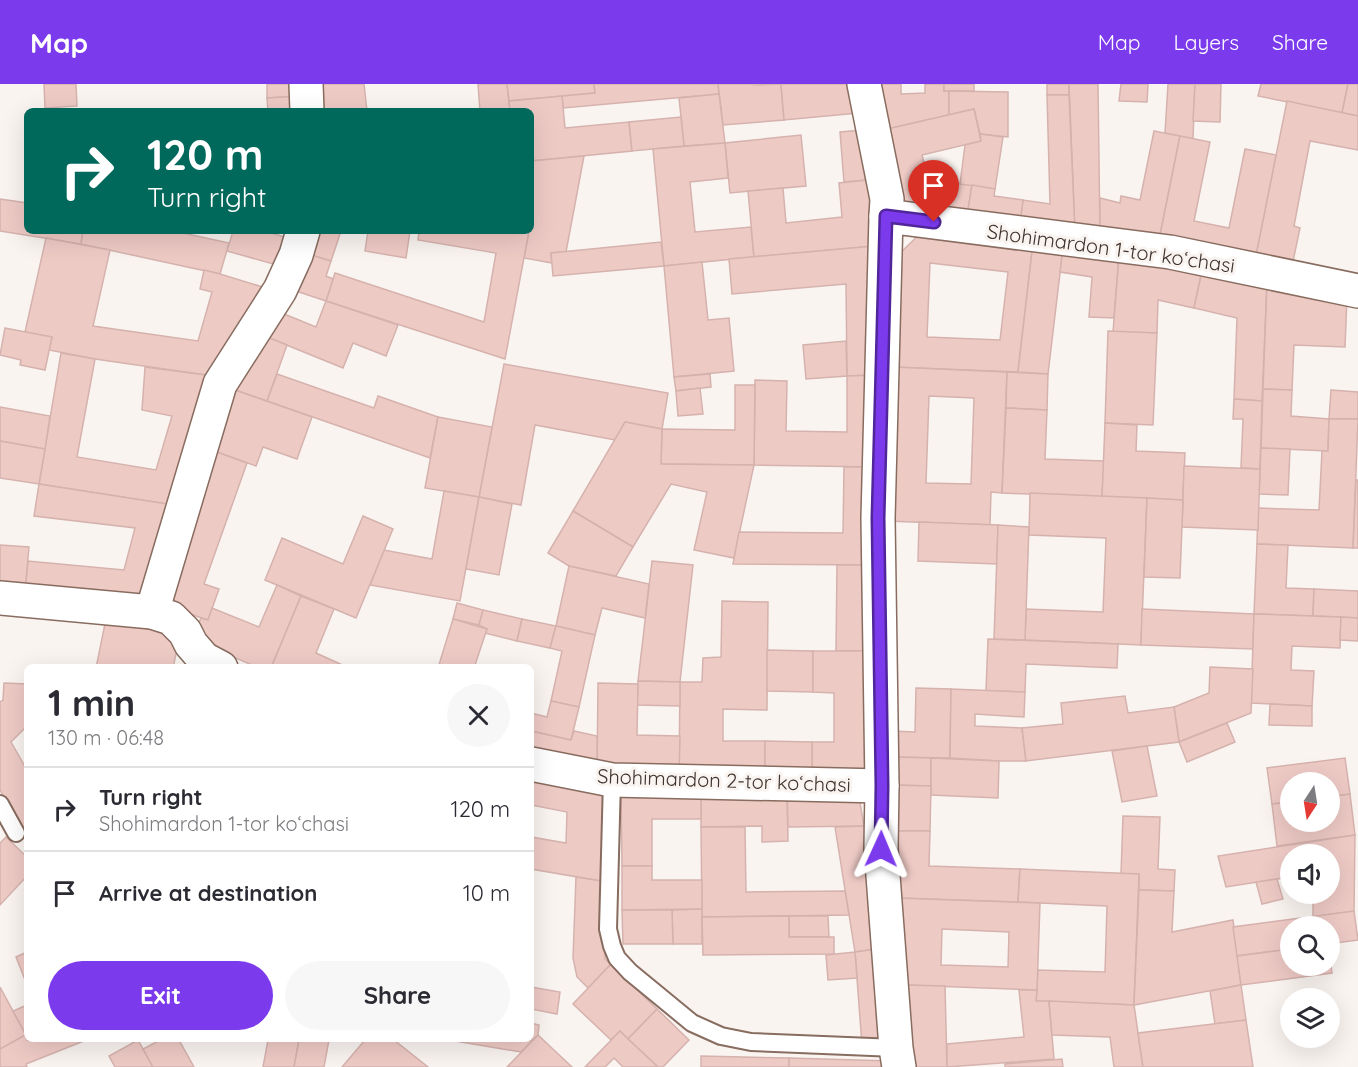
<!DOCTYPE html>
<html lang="en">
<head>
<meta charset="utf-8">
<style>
	body { margin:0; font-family:Quicksand,sans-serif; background:#f7f7f7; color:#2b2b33; height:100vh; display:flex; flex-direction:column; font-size:22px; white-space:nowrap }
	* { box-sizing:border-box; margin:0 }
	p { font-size:20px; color:#7c7c81 }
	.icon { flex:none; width:33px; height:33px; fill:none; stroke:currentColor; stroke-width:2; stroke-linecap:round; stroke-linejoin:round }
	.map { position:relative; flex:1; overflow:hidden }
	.details { position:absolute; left:24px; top:580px; width:510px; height:378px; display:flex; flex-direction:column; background:#fff; border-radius:9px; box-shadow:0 6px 24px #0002 }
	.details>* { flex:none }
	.hud { position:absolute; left:24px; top:24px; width:510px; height:126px; border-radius:9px; box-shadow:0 6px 24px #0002; background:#00695c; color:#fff; overflow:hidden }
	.needle { width:39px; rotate:192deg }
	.buttons { position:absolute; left:1280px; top:688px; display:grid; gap:12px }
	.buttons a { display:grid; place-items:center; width:60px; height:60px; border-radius:50%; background:#fff; box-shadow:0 6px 24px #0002; font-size:30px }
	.pin { position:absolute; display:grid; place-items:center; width:51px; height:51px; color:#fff; margin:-62px -26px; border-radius:50% 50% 50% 0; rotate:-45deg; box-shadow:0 0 6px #0007 }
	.pin .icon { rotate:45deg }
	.me { position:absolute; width:66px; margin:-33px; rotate:1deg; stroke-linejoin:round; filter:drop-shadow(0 0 4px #0008) }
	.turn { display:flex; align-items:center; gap:21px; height:126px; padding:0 24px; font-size:27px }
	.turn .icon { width:78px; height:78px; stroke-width:2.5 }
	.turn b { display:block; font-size:42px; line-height:51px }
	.round { display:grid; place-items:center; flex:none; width:63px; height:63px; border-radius:32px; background:#f7f7f7 }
	.overview { display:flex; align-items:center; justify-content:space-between; height:102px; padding:0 24px }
	h1 { font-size:36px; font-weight:700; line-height:45px }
	.button { display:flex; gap:12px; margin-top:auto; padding:12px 24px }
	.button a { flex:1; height:69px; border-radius:36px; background:#7c3aed; color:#fff; font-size:24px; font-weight:700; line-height:69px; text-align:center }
	.button a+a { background:#f7f7f7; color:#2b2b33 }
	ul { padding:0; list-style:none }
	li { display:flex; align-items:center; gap:18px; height:84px; padding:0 24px; border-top:2px solid #e1e1e2 }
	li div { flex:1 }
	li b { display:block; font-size:22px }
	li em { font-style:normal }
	header { display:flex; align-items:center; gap:36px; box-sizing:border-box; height:84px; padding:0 30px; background:#7c3aed; color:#fff }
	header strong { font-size:28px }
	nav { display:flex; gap:33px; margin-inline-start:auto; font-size:21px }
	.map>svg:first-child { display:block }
</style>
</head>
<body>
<header>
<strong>Map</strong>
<nav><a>Map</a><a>Layers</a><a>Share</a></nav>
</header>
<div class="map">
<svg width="1358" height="983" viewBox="0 0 1358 983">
	<rect width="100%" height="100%" fill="#faf4f1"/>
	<g fill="#eecac5" stroke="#d5b2ad" stroke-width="1.5" fill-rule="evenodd">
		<polygon points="44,0 76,0 77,22 45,24"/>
		<polygon points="267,0 301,0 301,12 267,14"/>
		<polygon points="315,0 364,0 367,27 318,27"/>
		<polygon points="478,0 507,0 510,27 480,27"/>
		<polygon points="507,0 594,0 595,9 509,17"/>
		<polygon points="594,0 718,0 719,10 563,24 562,12 595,9"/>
		<polygon points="718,0 753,0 754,1 781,0 784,36 723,41"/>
		<polygon points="781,0 855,0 858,29 784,36"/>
		<polygon points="872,0 901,0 901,10 925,9 925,0 944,0 944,7 949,7 949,31 883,46"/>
		<rect x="944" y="0" width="30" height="7"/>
		<rect x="1047" y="0" width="22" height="11"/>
		<polygon points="1069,0 1098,0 1100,152 1075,148"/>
		<polygon points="1121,0 1148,0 1147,18 1119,17"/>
		<polygon points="1168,0 1195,0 1193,55 1165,49"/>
		<polygon points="1195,0 1221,0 1220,38 1193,37"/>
		<polygon points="1261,0 1348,0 1342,29 1258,12"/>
		<polygon points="1348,0 1358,0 1358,32 1342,29"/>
		<polygon points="949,7 1008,8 1008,53 980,50 974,25 949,31"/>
		<polygon points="719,10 725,59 684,62 679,14"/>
		<polygon points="1047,11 1069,11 1075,148 1020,139 1023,116 1050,120"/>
		<polygon points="301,12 301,27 268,27 267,14"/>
		<polygon points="562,12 565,44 629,38 632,67 531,77 531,27 510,27 509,17"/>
		<polygon points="1287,17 1358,32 1358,66 1310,57 1294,142 1300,144 1292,182 1255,176"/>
		<polygon points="974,25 981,57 922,71 928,95 972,101 967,132 901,122 883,46"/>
		<polygon points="681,33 684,62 632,67 629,38"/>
		<polygon points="873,45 877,95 844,98 840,48"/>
		<polygon points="1154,47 1180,52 1158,161 1100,152 1100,114 1120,119 1121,112 1140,116"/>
		<polygon points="980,50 1003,53 995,105 960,100 965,61 981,57"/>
		<polygon points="801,51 806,102 730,109 725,59"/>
		<polygon points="1180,52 1210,58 1194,137 1229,144 1245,65 1276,71 1255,176 1158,161"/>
		<polygon points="725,59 728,94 690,98 695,148 751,143 754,173 664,182 653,65"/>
		<polygon points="584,72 566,168 551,169 552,179 524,174 529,147 531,147 531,77"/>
		<polygon points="868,96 874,162 754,173 748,107 783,104 786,139 842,133 839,99"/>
		<polygon points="972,101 995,105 994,112 1023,116 1020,139 967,132"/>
		<polygon points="0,115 27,119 27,147 83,147 81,160 0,147"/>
		<path d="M924,146l109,13 -15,129 -125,-5 5,-112zM930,179l78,9 -8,68 -73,-3z"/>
		<polygon points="83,147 174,147 229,159 220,190 81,160"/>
		<polygon points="233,147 264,147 292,155 284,183 227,167"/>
		<polygon points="316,147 341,147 331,177 308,170"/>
		<polygon points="368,147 410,147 406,174 365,167"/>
		<polygon points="419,147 529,147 505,275 326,217 335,189 484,238 496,169 418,156"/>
		<polygon points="46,154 110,166 93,242 198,257 212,208 200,205 204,186 220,190 266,204 213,292 95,275 49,266 52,253 25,248"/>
		<polygon points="661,158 664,182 553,192 551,169"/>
		<polygon points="1033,159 1063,164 1048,290 1018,288"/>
		<polygon points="874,162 876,291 847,292 846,200 732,210 729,175"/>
		<polygon points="1063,164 1119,172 1114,234 1089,233 1092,193 1060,188"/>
		<polygon points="308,170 331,177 326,192 333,195 326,217 296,207"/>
		<polygon points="1119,172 1202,187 1194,224 1158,216 1157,249 1113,248"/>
		<polygon points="702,178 708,236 729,234 734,287 674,293 664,182"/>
		<polygon points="1202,187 1267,199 1262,317 1234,315 1237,234 1194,224"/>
		<polygon points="1267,199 1347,213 1345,263 1294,261 1292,306 1263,305"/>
		<polygon points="326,217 398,241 386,272 353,259 343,284 262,251 272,225 316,243"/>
		<polygon points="5,244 52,253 45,286 20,281 21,276 0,271"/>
		<polygon points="1108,247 1157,249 1153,341 1105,339"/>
		<polygon points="262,251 287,261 267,317 235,306"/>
		<polygon points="846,257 847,292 806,295 803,261"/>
		<polygon points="61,269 95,275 77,373 156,386 172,332 142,326 145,283 213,292 174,421 39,400"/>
		<polygon points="504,280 668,309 662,345 625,338 615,356 535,341 521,421 479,413"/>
		<path d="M893,283l114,5 -5,121 -11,-1 -1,33 -103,-4zM929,312l45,2 -3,86 -45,-1z"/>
		<polygon points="1007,288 1048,290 1047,326 1006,324"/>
		<polygon points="277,290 374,324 378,312 438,333 430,374 267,317"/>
		<polygon points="710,290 711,303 676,307 674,293"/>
		<polygon points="876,291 875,383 754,381 755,296 787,297 786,347 847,348 847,292"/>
		<polygon points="735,301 755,301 754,381 661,380 662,345 735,346"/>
		<polygon points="700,304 703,330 678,332 676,307"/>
		<polygon points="1263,305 1292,306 1291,332 1329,335 1328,367 1261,364"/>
		<polygon points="235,306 312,333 297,375 263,363 256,382 214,367"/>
		<polygon points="1331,306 1358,308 1358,335 1329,335"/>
		<polygon points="1234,315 1262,317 1260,385 1241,384 1243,335 1233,335"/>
		<polygon points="0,323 50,332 45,365 0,357"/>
		<polygon points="1006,324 1047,326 1045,375 1104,377 1102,413 1002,409"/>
		<polygon points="438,333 492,343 479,413 425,404"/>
		<polygon points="1329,335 1358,335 1353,464 1257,460 1258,424 1319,426 1322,367 1328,367"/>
		<polygon points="625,338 662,345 661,380 754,381 734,474 694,466 707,408 671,400 633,463 573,427"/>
		<polygon points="1105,339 1137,341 1136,367 1185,369 1183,416 1102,413"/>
		<polygon points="0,357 45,365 39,400 0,394"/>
		<polygon points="1261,364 1290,365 1288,411 1259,410"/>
		<polygon points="214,367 247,379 204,500 219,505 208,536 178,526 165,505"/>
		<polygon points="1184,382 1260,385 1258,446 1182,443"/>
		<polygon points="844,383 875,383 874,481 733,480 739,448 843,449"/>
		<polygon points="1356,396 1358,396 1358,464 1353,464"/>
		<polygon points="39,400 174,421 149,519 25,507 28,477 124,486 135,444 34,432"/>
		<polygon points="444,407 479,413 460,517 370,501 384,466 432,475"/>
		<polygon points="1030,409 1147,414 1141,561 1025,556 1026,525 1103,528 1106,454 1029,451"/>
		<polygon points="479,413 512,420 499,491 466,485"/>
		<polygon points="1147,414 1183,416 1180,494 1144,493"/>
		<polygon points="573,427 633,463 616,492 569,482 548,469"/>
		<polygon points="363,432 393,445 356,534 265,496 282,454 343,480"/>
		<polygon points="919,438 998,441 997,480 918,477"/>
		<polygon points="998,441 1029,443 1025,556 994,555"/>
		<polygon points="1257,460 1288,461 1286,504 1314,505 1313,532 1254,530"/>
		<polygon points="0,461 29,463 25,507 0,504"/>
		<polygon points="652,477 693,481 680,598 638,597"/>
		<polygon points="837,481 874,481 873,567 836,567"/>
		<polygon points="569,482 649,500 645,534 602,524 595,551 556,542"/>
		<polygon points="277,501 301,512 271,584 259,584 192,555 201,534 208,536 212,524 259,543"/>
		<polygon points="1314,505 1358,507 1358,534 1313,532"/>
		<polygon points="301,512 334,525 316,569 349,584 271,584"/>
		<polygon points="722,517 768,518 767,626 723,625 723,657 765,657 765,690 679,689 680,598 702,598 703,574 721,573"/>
		<polygon points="457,519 483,526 479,541 453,535"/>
		<polygon points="1142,525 1254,530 1253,565 1141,561"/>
		<polygon points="483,526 522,535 517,557 485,549 487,545 479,541"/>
		<polygon points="107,530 181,546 173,584 96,584"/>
		<polygon points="1254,530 1341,533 1340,564 1292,562 1291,586 1314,587 1312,622 1251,619"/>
		<polygon points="1341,533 1358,534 1358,557 1340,556"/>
		<polygon points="453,535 487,545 474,584 438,584"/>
		<polygon points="522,535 556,542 550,564 517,557"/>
		<polygon points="556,542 595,551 579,623 551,617 562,567 550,564"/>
		<polygon points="988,555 1118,560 1117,584 1026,580 1025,608 986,607"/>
		<polygon points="767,566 813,567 813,608 767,607"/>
		<polygon points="813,567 873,567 872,691 812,690 812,658 834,658 834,609 813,608"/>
		<polygon points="1210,583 1253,585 1251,629 1179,658 1174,623 1209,609"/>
		<polygon points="638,597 680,598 680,622 637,621"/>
		<polygon points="4,599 27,600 27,644 25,644 11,658 27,686 27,744 23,746 0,706 0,618 3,616"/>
		<polygon points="598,599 638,600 637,651 680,652 679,689 597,688"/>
		<polygon points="916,604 951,605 950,674 892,673 892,647 915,648"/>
		<polygon points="951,605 1025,608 1024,633 975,630 975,642 1022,644 1026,677 999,677 950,674"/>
		<polygon points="1125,612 1128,629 1174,623 1179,658 1026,677 1022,644 1063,640 1061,619"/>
		<polygon points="551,617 579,623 571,656 531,647 531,629 547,633"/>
		<polygon points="1270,620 1312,622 1312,642 1269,641"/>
		<polygon points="1227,639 1235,658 1187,678 1179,658"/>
		<polygon points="531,647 571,656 574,647 597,652 597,688 531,673"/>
		<polygon points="765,657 812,658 812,690 765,690"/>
		<polygon points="1147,662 1157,712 1122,718 1112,667"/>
		<polygon points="892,673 931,674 931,702 891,701"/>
		<polygon points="931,674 999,677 998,714 931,711"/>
		<polygon points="1345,674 1350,710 1329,713 1329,699 1290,699 1290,718 1272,720 1267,684"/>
		<polygon points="531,691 610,705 607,798 531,785 531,753 566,759 567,728 531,721"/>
		<polygon points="891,701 931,702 930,747 891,747"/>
		<polygon points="787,707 788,757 762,758 762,742 701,743 701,708"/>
		<polygon points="787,707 858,707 864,742 788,743"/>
		<polygon points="621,708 701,708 701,735 652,735 652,782 622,782"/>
		<polygon points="1350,710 1355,751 1277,762 1272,720 1290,718 1290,738 1329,738 1329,713"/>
		<polygon points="1123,732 1160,733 1158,785 1175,786 1174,807 1139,806 1139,790 1121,790"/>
		<polygon points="864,742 884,864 855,868 835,743"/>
		<polygon points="701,743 745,743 746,808 845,807 849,831 702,833"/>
		<polygon points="891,747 930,747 929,782 1020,785 1018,818 897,814"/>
		<polygon points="1355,751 1354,827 1313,833 1313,810 1329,810 1329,771 1290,771 1290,793 1226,803 1218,772"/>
		<polygon points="6,753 27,773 27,792 0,821 0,759"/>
		<polygon points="622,782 652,782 652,796 702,796 702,825 622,826"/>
		<polygon points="1020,785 1139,790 1134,921 1036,917 1038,886 1105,888 1107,822 1018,818"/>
		<polygon points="576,793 607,798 605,875 611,880 588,904 577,893 573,874"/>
		<polygon points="1277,795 1283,815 1262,820 1256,798"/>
		<polygon points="1139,806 1174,807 1172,848 1233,836 1241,901 1134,921"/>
		<path d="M897,814l143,5 -3,87 -133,-5zM942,845l67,3 -1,35 -67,-2z"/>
		<polygon points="702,825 702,860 673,860 672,826"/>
		<polygon points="622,826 672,826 673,860 623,860"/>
		<polygon points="1354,827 1358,856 1329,860 1329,843 1290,843 1290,865 1237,872 1233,843"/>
		<polygon points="789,832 828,832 829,853 789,853"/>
		<polygon points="789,832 789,853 834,853 834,870 703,871 702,833"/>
		<polygon points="884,864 891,958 862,961 855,868"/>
		<polygon points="1290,865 1290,882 1329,882 1329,866 1332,889 1241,901 1237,872"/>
		<polygon points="27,868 27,901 16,873"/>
		<polygon points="855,868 857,894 828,896 826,871"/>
		<polygon points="611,880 657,925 628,955 620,947 611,956 573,920"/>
		<polygon points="904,901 945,902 947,983 911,983"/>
		<polygon points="1241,901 1246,936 1215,940 1210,907"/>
		<polygon points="0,903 26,951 0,965"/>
		<polygon points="531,903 560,908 557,930 531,925"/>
		<polygon points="1019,906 1037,906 1036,917 1049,917 1054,975 947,983 947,960 1024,953"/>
		<polygon points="1049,917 1134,921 1143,983 1114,983 1110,953 1052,951"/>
		<polygon points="27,921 27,950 26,951 13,927"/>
		<polygon points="657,925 689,956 663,983 658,983 628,955"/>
		<polygon points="1246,936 1253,983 1143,983 1138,949"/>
		<polygon points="531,939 539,941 538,951 521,968 449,956 531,956"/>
		<polygon points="620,947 628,955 658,983 623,983 614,974 605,983 585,983"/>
		<polygon points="27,950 27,956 83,956 84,957 26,980 27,983 0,983 0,965"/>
		<polygon points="538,951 572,983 507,983"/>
		<polygon points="138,956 153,983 115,983 109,972"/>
		<polygon points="160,956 179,956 194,983 153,983 143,965"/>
		<polygon points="268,956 299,956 294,983 263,983"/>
		<polygon points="299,956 329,956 324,983 294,983"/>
		<polygon points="365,956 394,956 428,983 342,983"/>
		<polygon points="701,972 789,974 789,983 701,983"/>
		<polygon points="789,974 891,977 891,983 789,983"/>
		<polygon points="1062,975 1063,983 1005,983 1005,980"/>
	</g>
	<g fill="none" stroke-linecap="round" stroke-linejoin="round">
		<g stroke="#886c5f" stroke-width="20">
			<g id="service">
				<polyline points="612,696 608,845 612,862 617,874 630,888 692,939 721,952 751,958 896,964"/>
				<polyline points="0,720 16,749"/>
			</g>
		</g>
		<g stroke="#886c5f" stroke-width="36">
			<g id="minor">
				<polyline points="306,0 307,27"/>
				<polyline points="864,0 887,115 886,132"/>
				<polyline points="0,514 152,528 171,534 185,548 191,560 204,575 221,584"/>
				<polyline points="152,528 220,300 280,206 296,171 303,147"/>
				<polyline points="531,680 612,696 882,702"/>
				<polyline points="899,983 896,964 881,765 882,702 878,434 886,132 1170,168 1358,207"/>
			</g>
		</g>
		<use href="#service" stroke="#fff" stroke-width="16"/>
		<use href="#minor" stroke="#fff" stroke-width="33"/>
	</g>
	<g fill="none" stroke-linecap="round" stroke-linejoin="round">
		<g stroke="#51269a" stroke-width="15">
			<polyline id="route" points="881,765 882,702 878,434 886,132 934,138"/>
		</g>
		<use href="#route" stroke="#7c3aed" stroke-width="10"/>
	</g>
	<g text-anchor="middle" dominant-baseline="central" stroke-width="6" stroke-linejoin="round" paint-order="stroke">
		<g font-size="20" fill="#3f332d" stroke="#faf4f1">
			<text transform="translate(1111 164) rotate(8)">Shohimardon 1-tor koʻchasi</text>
			<text transform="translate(724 696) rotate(2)">Shohimardon 2-tor koʻchasi</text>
		</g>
	</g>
</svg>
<div class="buttons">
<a><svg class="needle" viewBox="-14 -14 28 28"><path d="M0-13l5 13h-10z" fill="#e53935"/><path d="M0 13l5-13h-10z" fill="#7c7c81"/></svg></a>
<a><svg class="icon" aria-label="sound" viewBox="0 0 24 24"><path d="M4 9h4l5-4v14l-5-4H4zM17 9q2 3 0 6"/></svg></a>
<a><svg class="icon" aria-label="search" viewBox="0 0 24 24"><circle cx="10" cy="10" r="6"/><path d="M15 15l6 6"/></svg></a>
<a><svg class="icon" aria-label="layers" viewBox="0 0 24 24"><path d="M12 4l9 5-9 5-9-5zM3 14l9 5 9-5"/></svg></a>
</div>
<div class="pin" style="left:934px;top:138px;background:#d93025"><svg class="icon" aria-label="arrive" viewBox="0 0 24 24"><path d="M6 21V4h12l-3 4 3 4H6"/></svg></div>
<svg class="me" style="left:881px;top:765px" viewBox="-20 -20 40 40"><path d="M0-17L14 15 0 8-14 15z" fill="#7c3aed" stroke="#fff" stroke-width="4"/></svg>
<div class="hud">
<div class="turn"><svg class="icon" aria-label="right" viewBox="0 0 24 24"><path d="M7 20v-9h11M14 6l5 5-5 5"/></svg><div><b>120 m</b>Turn right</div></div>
</div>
<section class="details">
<div class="overview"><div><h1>1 min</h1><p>130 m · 06:48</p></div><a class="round"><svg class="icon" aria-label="close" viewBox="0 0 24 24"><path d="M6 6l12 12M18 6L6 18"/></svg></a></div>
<ul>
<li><svg class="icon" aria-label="right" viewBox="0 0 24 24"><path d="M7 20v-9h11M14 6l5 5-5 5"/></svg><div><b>Turn right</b><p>Shohimardon 1-tor koʻchasi</p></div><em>120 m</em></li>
<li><svg class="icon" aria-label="arrive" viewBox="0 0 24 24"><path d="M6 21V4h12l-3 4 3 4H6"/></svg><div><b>Arrive at destination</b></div><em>10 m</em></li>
</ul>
<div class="button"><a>Exit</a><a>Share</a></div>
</section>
</div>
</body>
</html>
